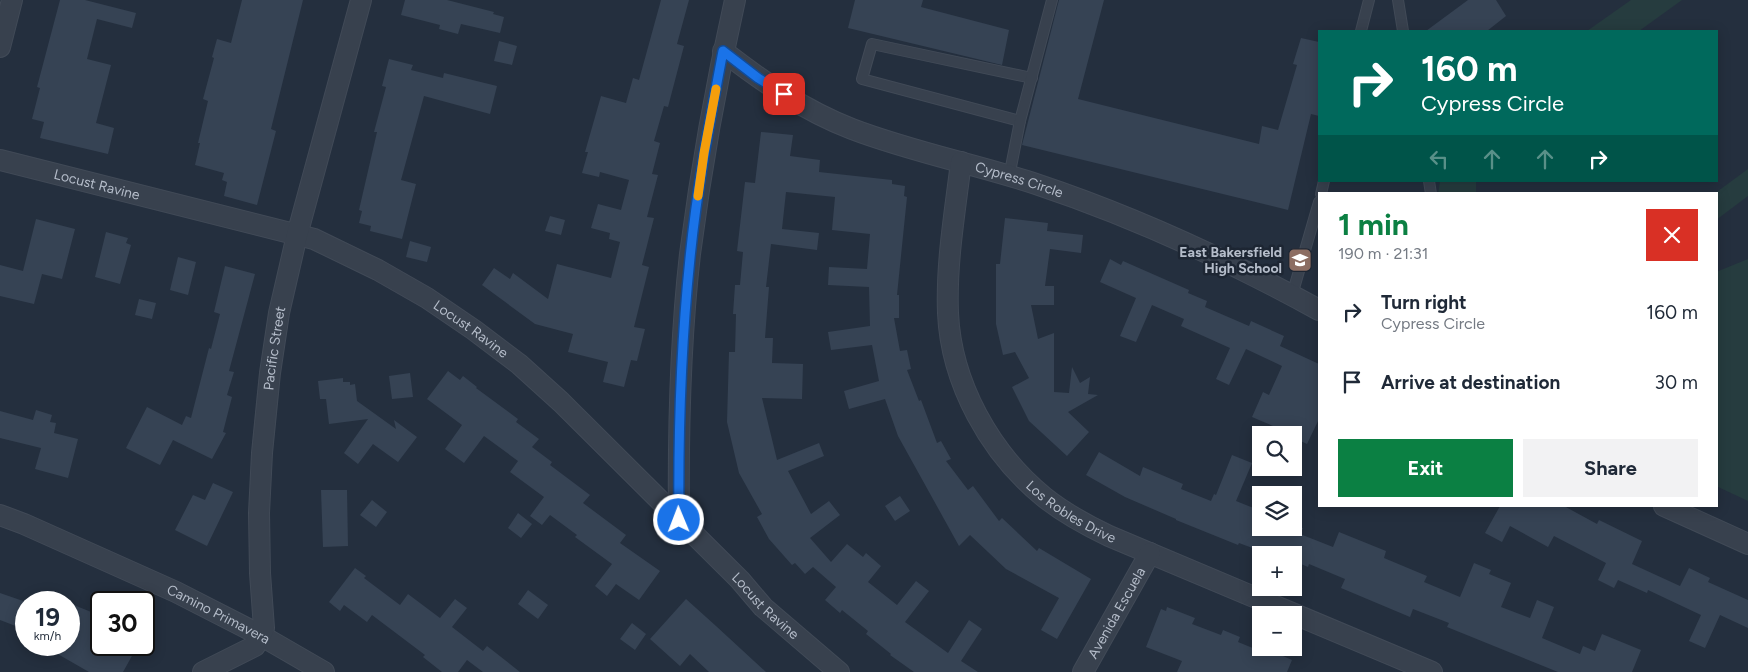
<!DOCTYPE html>
<html lang="en">
<head>
<meta charset="utf-8">
<style>
	body { margin:0; font-family:Figtree,sans-serif; background:#f2f2f3; color:#1f2937; height:100vh; display:flex; flex-direction:column; font-size:19px; white-space:nowrap }
	* { box-sizing:border-box; margin:0 }
	p { font-size:16px; color:#747a83 }
	.icon { flex:none; width:28px; height:28px; fill:none; stroke:currentColor; stroke-width:2; stroke-linecap:round; stroke-linejoin:round }
	.map { position:relative; flex:1; overflow:hidden }
	.sheet { position:absolute; left:1318px; top:192px; width:400px; height:315px; display:flex; flex-direction:column; background:#fff; border-radius:0px; box-shadow:0 2px 12px #0003 }
	.sheet>* { flex:none }
	.banner { position:absolute; left:1318px; top:30px; width:400px; height:152px; border-radius:0px; box-shadow:0 2px 12px #0003; background:#00695c; color:#fff; overflow:hidden }
	.tools { position:absolute; left:1252px; top:426px; display:grid; gap:10px }
	.tools a { display:grid; place-items:center; width:50px; height:50px; border-radius:0px; background:#fff; box-shadow:0 2px 12px #0003; font-size:25px }
	.speed { position:absolute; left:15px; top:591px; display:flex; gap:10px; font-size:25px; font-weight:700; text-align:center }
	.speed>* { display:grid; place-content:center; width:65px; height:65px; border-radius:50%; background:#fff; box-shadow:0 2px 12px #0003; line-height:1 }
	.speed small { font-size:12px; font-weight:400 }
	.speed .limit { border:2px solid #111; border-radius:8px; background:#fff; color:#111 }
	.pin { position:absolute; display:grid; place-items:center; width:42px; height:42px; color:#fff; margin:-21px; border-radius:10px; box-shadow:0 2px 8px #0006 }
	.me { position:absolute; width:55px; margin:-28px; rotate:359deg; stroke-linejoin:round; filter:drop-shadow(0 0 4px #0008) }
	.turn { display:flex; align-items:center; gap:18px; height:105px; padding:0 20px; font-size:22px }
	.turn .icon { width:65px; height:65px; stroke-width:2.5 }
	.turn b { display:block; font-size:35px; line-height:42px }
	.lanes { display:flex; align-items:center; height:48px; padding:0 20px; background:#0003; justify-content:center; gap:25px; direction:ltr }
	.lanes .off { opacity:.35 }
	.round { display:grid; place-items:center; flex:none; width:52px; height:52px; border-radius:0px; background:#f2f2f3 }
	.overview { display:flex; align-items:center; justify-content:space-between; height:85px; padding:0 20px }
	h1 { font-size:30px; font-weight:700; line-height:38px; color:#0b8043 }
	.action { display:flex; gap:10px; margin-top:auto; padding:10px 20px }
	.action a { flex:1; height:58px; border-radius:0px; background:#0b8043; color:#fff; font-size:20px; font-weight:700; line-height:58px; text-align:center }
	.action a+a { background:#f2f2f3; color:#1f2937 }
	ul { padding:0; list-style:none }
	li { display:flex; align-items:center; gap:15px; height:70px; padding:0 20px }
	li div { flex:1 }
	li b { display:block; font-size:19px }
	li em { font-style:normal }
	.map>svg:first-child { display:block }
</style>
</head>
<body>
<div class="map">
<svg width="1748" height="672" viewBox="0 0 1748 672">
	<rect width="100%" height="100%" fill="#242f3e"/>
	<g fill="#263c3f">
		<polygon points="1631,0 1682,0 1639,31 1587,31"/>
		<polygon points="1748,169 1748,196 1716,220 1716,194 1714,194"/>
		<polygon points="1440,181 1476,181 1476,194 1438,194"/>
		<polygon points="1748,259 1748,501 1716,486 1716,272"/>
	</g>
	<g fill="#364354">
		<polygon points="60,0 85,0 136,13 132,28 97,19 87,59 111,65 96,123 114,128 108,154 40,138 44,122 32,119 40,88 37,87"/>
		<polygon points="242,0 303,0 271,129 276,131 257,205 224,196 227,182 222,180 224,173 195,165 200,143 198,143 208,101 203,99 214,58 212,57 217,39 231,43"/>
		<polygon points="405,0 447,0 494,12 493,14 504,17 500,33 461,24 458,34 439,29 440,25 401,15"/>
		<polygon points="661,0 689,0 677,44 684,46 668,107 664,106 654,141 660,143 652,174 658,175 647,217 654,218 642,265 649,267 634,327 645,329 637,361 631,360 624,387 603,382 608,362 568,352 573,334 535,324 482,285 494,268 510,279 513,273 548,299 557,264 611,278 620,242 609,239 610,233 591,228 598,204 621,210 629,180 600,172 599,177 582,173 588,152 585,152 601,96 626,103 633,78 639,80"/>
		<polygon points="855,0 923,0 921,7 1009,30 1002,65 848,28"/>
		<polygon points="1059,0 1104,0 1078,99 1259,144 1262,126 1278,130 1297,65 1293,64 1301,38 1319,42 1319,116 1311,114 1288,210 1022,145"/>
		<polygon points="1468,0 1496,0 1506,16 1487,31 1426,31"/>
		<polygon points="499,41 517,46 512,65 494,61"/>
		<polygon points="389,59 413,65 411,70 443,78 444,73 497,86 490,114 424,96 401,180 416,184 402,239 370,231 371,226 359,223 362,211 359,210 377,132 374,132 386,87 382,86"/>
		<polygon points="761,132 793,135 790,156 820,160 819,172 892,180 892,184 905,186 904,196 907,197 897,295 899,295 899,318 894,318 900,351 907,350 911,369 907,370 919,401 921,400 937,443 941,441 951,459 946,461 968,490 973,486 999,521 1002,518 1037,551 1039,548 1091,579 1057,639 1041,630 1059,598 1006,569 970,535 959,546 898,436 885,399 849,409 844,391 879,381 872,345 831,350 828,332 870,326 869,287 828,285 829,267 867,269 870,234 832,230 835,197 786,192 782,229 819,233 817,250 771,244 766,287 769,287 765,338 773,338 772,363 803,364 802,399 762,398 777,460 819,443 824,456 788,471 811,514 829,501 840,515 810,538 831,562 847,544 863,557 866,553 881,566 868,582 897,605 916,581 929,591 905,622 948,653 969,620 982,629 961,661 978,672 914,672 890,655 891,654 866,634 868,631 842,610 840,613 825,600 836,587 813,567 805,574 795,563 792,565 769,539 757,517 762,514 739,473 727,422 729,352 735,352 736,314 733,314 735,285 740,285 743,252 737,251 745,182 755,183"/>
		<polygon points="550,216 565,220 561,235 545,231"/>
		<polygon points="1005,218 1048,223 1047,231 1083,235 1081,253 1050,249 1045,286 1054,286 1054,305 1031,305 1038,339 1054,333 1054,392 1069,393 1072,367 1080,383 1090,377 1088,394 1098,395 1068,412 1089,432 1067,456 1029,421 1012,387 1029,378 1015,352 1003,355 996,324 996,264 1000,264"/>
		<polygon points="36,219 75,229 62,279 42,274 34,304 0,296 0,265 23,271"/>
		<polygon points="106,232 128,238 126,243 131,245 120,284 95,277"/>
		<polygon points="410,241 431,247 427,262 406,257"/>
		<polygon points="178,257 196,262 188,295 170,290"/>
		<polygon points="1110,259 1121,265 1123,261 1189,290 1188,293 1207,301 1205,307 1249,326 1251,321 1284,336 1280,346 1319,364 1319,419 1307,444 1294,438 1294,435 1252,417 1263,392 1269,395 1282,366 1246,349 1229,385 1216,379 1230,348 1181,326 1184,319 1152,305 1136,342 1120,336 1136,298 1100,282"/>
		<polygon points="225,266 255,274 229,371 234,372 227,395 232,397 223,432 226,433 212,459 173,440 160,465 126,448 147,407 182,425 186,416 191,418 209,348 211,349 220,314 214,312"/>
		<polygon points="139,299 156,303 152,319 135,315"/>
		<polygon points="448,371 460,380 463,376 477,387 476,388 518,419 516,422 539,439 532,447 552,462 550,465 590,495 583,503 626,535 620,543 660,571 639,600 616,584 607,596 595,586 612,564 575,537 577,535 550,515 542,525 530,516 544,497 510,472 518,461 484,436 464,463 445,449 462,425 427,399"/>
		<polygon points="410,373 413,397 392,399 389,376"/>
		<polygon points="343,378 343,382 350,382 350,385 355,384 357,401 396,429 394,420 417,437 398,462 373,444 358,464 344,453 368,419 329,424 326,399 320,399 318,381"/>
		<polygon points="36,410 52,415 50,422 56,423 54,433 78,439 68,478 35,469 41,448 0,438 0,411 33,420"/>
		<polygon points="1099,452 1140,476 1143,467 1183,484 1181,489 1211,501 1214,494 1216,495 1232,455 1252,463 1236,501 1261,511 1261,528 1303,528 1300,534 1333,547 1339,532 1386,551 1384,558 1427,576 1424,582 1460,597 1474,563 1491,570 1489,574 1511,583 1501,607 1530,618 1537,600 1554,607 1542,638 1580,654 1583,646 1595,651 1602,634 1641,650 1632,672 1558,672 1447,627 1449,623 1413,609 1410,617 1341,588 1345,579 1309,564 1308,567 1294,561 1294,555 1271,555 1239,543 1238,545 1176,520 1176,519 1125,497 1086,475"/>
		<polygon points="213,483 233,492 207,546 175,530 193,495 205,500"/>
		<polygon points="321,490 347,490 348,546 323,547"/>
		<polygon points="900,496 910,511 895,521 885,506"/>
		<polygon points="372,500 387,512 376,527 360,515"/>
		<polygon points="1500,506 1564,506 1597,524 1599,520 1642,541 1632,564 1680,586 1689,568 1710,578 1708,582 1748,600 1748,628 1720,615 1705,648 1689,641 1701,615 1648,590 1647,593 1618,580 1614,588 1598,580 1606,563 1554,536 1548,547 1510,526 1502,542 1485,533"/>
		<polygon points="518,513 532,524 521,538 508,528"/>
		<polygon points="355,568 366,576 364,578 400,605 408,594 440,618 455,599 467,608 452,627 483,651 487,646 520,672 483,672 467,660 458,672 442,672 423,657 425,655 372,615 367,622 344,605 340,611 329,602"/>
		<polygon points="528,590 548,605 538,619 518,604"/>
		<polygon points="0,593 26,602 26,630 0,620"/>
		<polygon points="686,599 716,626 766,672 709,672 690,654 680,666 650,639"/>
		<polygon points="69,603 101,616 101,645 138,645 123,672 89,672 42,645 69,645"/>
		<polygon points="1167,607 1195,618 1192,624 1221,635 1223,630 1240,637 1238,642 1265,653 1267,649 1292,660 1287,672 1177,672 1182,661 1146,647 1161,609 1166,611"/>
		<polygon points="632,623 646,634 635,650 620,639"/>
	</g>
	<g fill="none" stroke-linecap="round" stroke-linejoin="round">
		<g stroke="#414a57" stroke-width="12">
			<g id="service">
				<polyline points="1398,0 1403,31"/>
				<polyline points="1361,31 1369,0"/>
				<polyline points="1020,121 862,79 872,44 1032,78"/>
				<polyline points="1009,177 1020,121 1052,0"/>
				<polyline points="1429,181 1431,194"/>
				<polyline points="1321,194 1324,181"/>
				<polyline points="1292,295 1319,202"/>
			</g>
		</g>
		<g stroke="#414a57" stroke-width="22">
			<g id="minor">
				<polyline points="0,47 12,0"/>
				<path id="s1" d="M723,51c40,31 82,60 129,78 60,23 123,35 184,55 99,33 192,76 283,126"/>
				<path id="s2" d="M0,160l314,79 64,31 49,28 47,32 45,34 42,38 179,178 23,27 76,65"/>
				<path id="s3" d="M961,162c-6,50 -15,101 -13,151 3,70 42,140 96,184 20,16 42,28 65,39l323,136"/>
				<polyline points="1664,506 1748,544"/>
				<path id="s4" d="M0,515l24,9 152,68 84,43 64,37"/>
				<path d="M679,520c-1,-89 1,-178 11,-266 11,-85 26,-170 45,-254"/>
				<path id="s5" d="M203,672l52,-26 9,-18 -4,-55 -1,-60 3,-60 8,-80 9,-60 18,-78 64,-235"/>
				<path id="s6" d="M1083,672l67,-119"/>
			</g>
		</g>
		<use href="#service" stroke="#38414e" stroke-width="10"/>
		<use href="#minor" stroke="#38414e" stroke-width="20"/>
	</g>
	<g fill="none" stroke-linecap="round" stroke-linejoin="round">
		<g stroke="#114b97" stroke-width="12">
			<path id="route" d="M679,520c-1,-88 2,-175 11,-262 7,-70 20,-138 33,-207l35,27 26,16"/>
		</g>
		<use href="#route" stroke="#1a73e8" stroke-width="9"/>
		<polyline stroke="#f59e0b" stroke-width="9" points="698,196 704,153 716,89"/>
	</g>
	<defs>
		<g id="school-square" transform="scale(1.25)"><rect x="-9" y="-9" width="18" height="18" rx="4" fill="#8d6e63" stroke="#1d2633"/><path d="M0-5L7-2L0 1L-7-2ZM-4 1L0 2.5L4 1V4Q0 6-4 4Z" fill="#fff"/></g>
	</defs>
	<g fill-rule="evenodd">
		<use href="#school-square" x="1300" y="260"/>
	</g>
	<g text-anchor="middle" dominant-baseline="central" stroke-width="5" stroke-linejoin="round" paint-order="stroke">
		<g font-size="14" fill="#b4bcc9" stroke="#1d2633">
			<text stroke="none"><textPath href="#s1" startOffset="326">Cypress Circle</textPath></text>
			<text stroke="none"><textPath href="#s2" startOffset="100">Locust Ravine</textPath></text>
			<text stroke="none"><textPath href="#s2" startOffset="505">Locust Ravine</textPath></text>
			<text stroke="none"><textPath href="#s5" startOffset="359">Pacific Street</textPath></text>
			<text stroke="none"><textPath href="#s3" startOffset="396">Los Robles Drive</textPath></text>
			<text stroke="none"><textPath href="#s2" startOffset="910">Locust Ravine</textPath></text>
			<text stroke="none"><textPath href="#s6" startOffset="68">Avenida Escuela</textPath></text>
			<text stroke="none"><textPath href="#s4" startOffset="240">Camino Primavera</textPath></text>
		</g>
		<g font-size="14" font-weight="bold" fill="#b4bcc9" stroke="#1d2633" text-anchor="end">
			<text x="1282" y="252">East Bakersfield<tspan x="1282" dy="16">High School</tspan></text>
		</g>
	</g>
</svg>
<div class="tools">
<a><svg class="icon" aria-label="search" viewBox="0 0 24 24"><circle cx="10" cy="10" r="6"/><path d="M15 15l6 6"/></svg></a>
<a><svg class="icon" aria-label="layers" viewBox="0 0 24 24"><path d="M12 4l9 5-9 5-9-5zM3 14l9 5 9-5"/></svg></a>
<a>+</a>
<a>−</a>
</div>
<div class="speed"><div>19<small>km/h</small></div><div class="limit">30</div></div>
<div class="pin" style="left:784px;top:94px;background:#d93025"><svg class="icon" aria-label="arrive" viewBox="0 0 24 24"><path d="M6 21V4h12l-3 4 3 4H6"/></svg></div>
<svg class="me" style="left:679px;top:520px" viewBox="-20 -20 40 40"><circle r="17" fill="#1a73e8" stroke="#fff" stroke-width="3"/><path d="M0-11L8 9 0 5-8 9z" fill="#fff"/></svg>
<div class="banner">
<div class="turn"><svg class="icon" aria-label="right" viewBox="0 0 24 24"><path d="M7 20v-9h11M14 6l5 5-5 5"/></svg><div><b>160 m</b>Cypress Circle</div></div>
<div class="lanes"><svg class="icon off" aria-label="left" viewBox="0 0 24 24"><path d="M17 20v-9H6M10 6l-5 5 5 5"/></svg><svg class="icon off" aria-label="ahead" viewBox="0 0 24 24"><path d="M12 20V5M6 11l6-6 6 6"/></svg><svg class="icon off" aria-label="ahead" viewBox="0 0 24 24"><path d="M12 20V5M6 11l6-6 6 6"/></svg><svg class="icon" aria-label="right" viewBox="0 0 24 24"><path d="M7 20v-9h11M14 6l5 5-5 5"/></svg></div>
</div>
<section class="sheet">
<div class="overview"><div><h1>1 min</h1><p>190 m · 21:31</p></div><a class="round" style="background:#d93025;color:#fff"><svg class="icon" aria-label="close" viewBox="0 0 24 24"><path d="M6 6l12 12M18 6L6 18"/></svg></a></div>
<ul>
<li><svg class="icon" aria-label="right" viewBox="0 0 24 24"><path d="M7 20v-9h11M14 6l5 5-5 5"/></svg><div><b>Turn right</b><p>Cypress Circle</p></div><em>160 m</em></li>
<li><svg class="icon" aria-label="arrive" viewBox="0 0 24 24"><path d="M6 21V4h12l-3 4 3 4H6"/></svg><div><b>Arrive at destination</b></div><em>30 m</em></li>
</ul>
<div class="action"><a>Exit</a><a>Share</a></div>
</section>
</div>
</body>
</html>
